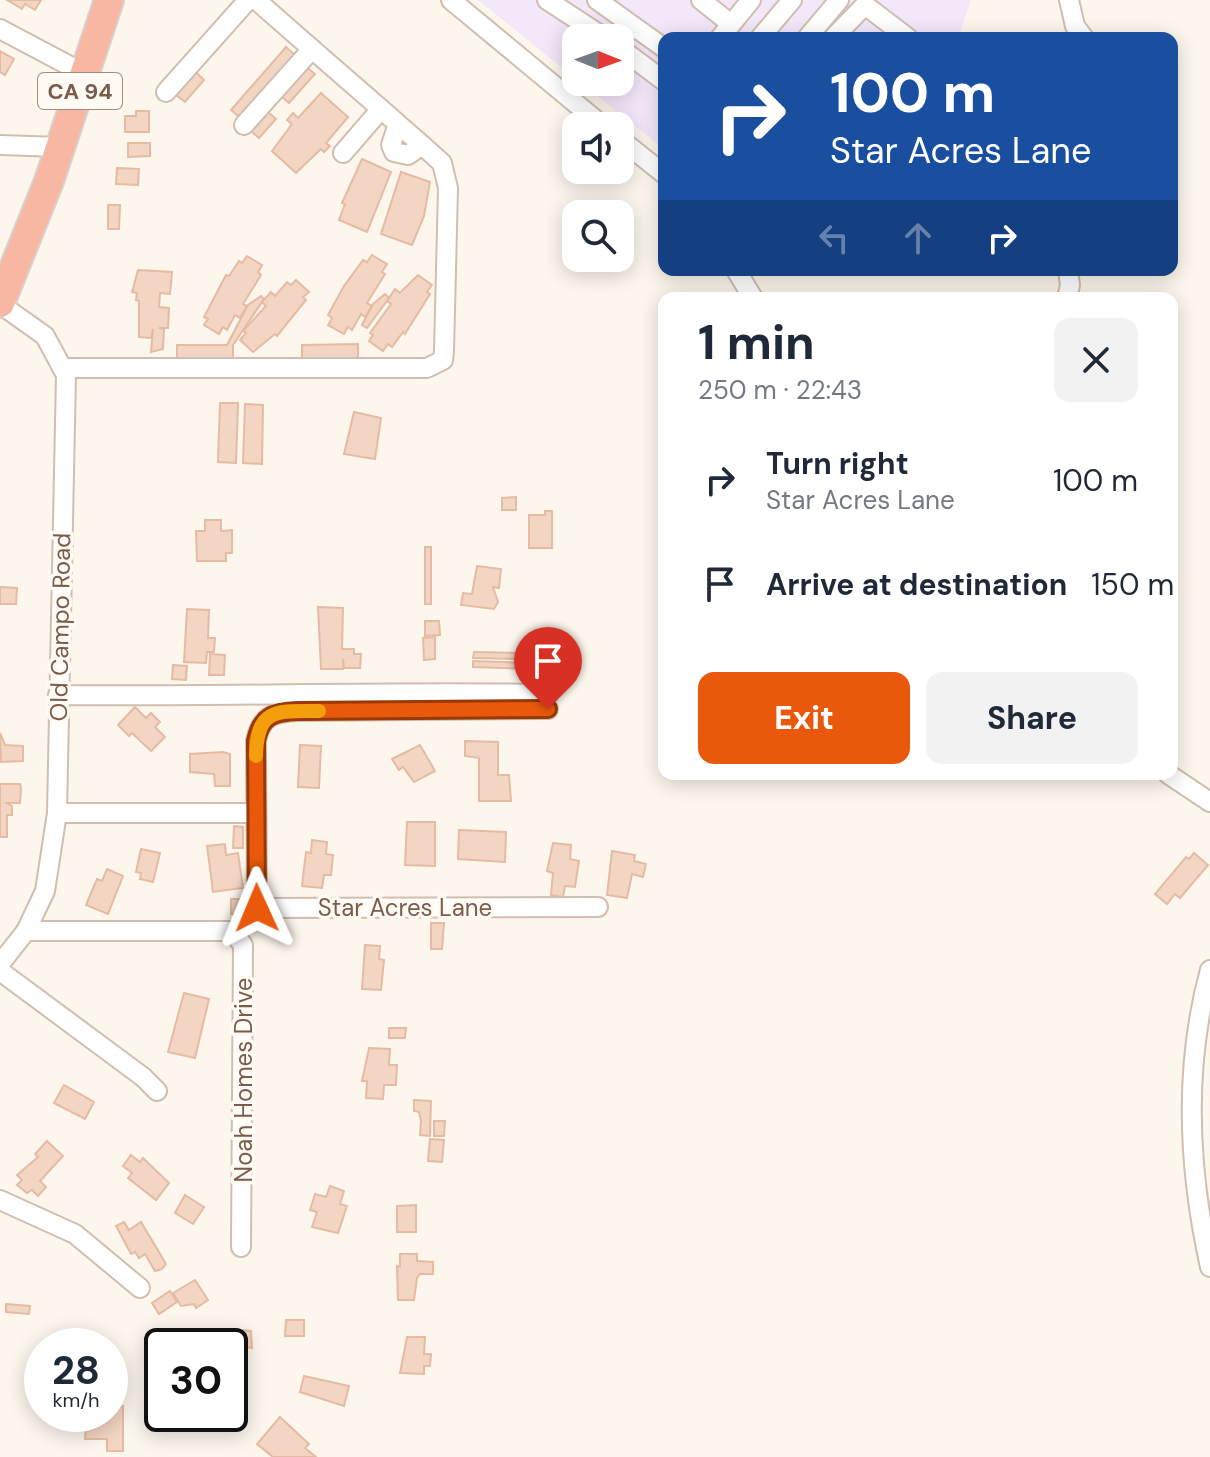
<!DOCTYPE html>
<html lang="en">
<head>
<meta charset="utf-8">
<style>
	body { margin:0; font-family:"DM Sans",sans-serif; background:#f2f2f3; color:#1f2937; height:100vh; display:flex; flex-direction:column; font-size:30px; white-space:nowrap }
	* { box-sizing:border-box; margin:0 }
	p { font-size:26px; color:#747a83 }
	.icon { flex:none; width:44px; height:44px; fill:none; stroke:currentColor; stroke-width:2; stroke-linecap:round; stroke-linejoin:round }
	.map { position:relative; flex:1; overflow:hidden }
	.panel { position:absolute; left:658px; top:292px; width:520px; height:488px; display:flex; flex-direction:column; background:#fff; border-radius:16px; box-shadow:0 4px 20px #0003 }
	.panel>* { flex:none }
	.top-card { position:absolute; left:658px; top:32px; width:520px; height:244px; border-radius:16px; box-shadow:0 4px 20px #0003; background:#1a4fa0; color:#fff; overflow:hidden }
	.needle { width:52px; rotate:91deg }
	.controls { position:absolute; left:562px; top:24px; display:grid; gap:16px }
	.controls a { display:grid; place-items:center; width:72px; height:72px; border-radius:16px; background:#fff; box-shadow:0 4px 20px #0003; font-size:40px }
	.speed { position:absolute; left:24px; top:1328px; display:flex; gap:16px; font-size:40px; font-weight:700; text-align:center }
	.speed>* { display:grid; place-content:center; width:104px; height:104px; border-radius:50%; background:#fff; box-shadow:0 4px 20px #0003; line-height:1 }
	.speed small { font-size:20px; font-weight:400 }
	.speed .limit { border:4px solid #111; border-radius:12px; background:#fff; color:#111 }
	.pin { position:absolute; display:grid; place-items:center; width:68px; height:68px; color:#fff; margin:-82px -34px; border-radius:50% 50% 50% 0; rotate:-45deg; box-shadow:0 0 8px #0007 }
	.pin .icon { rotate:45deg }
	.me { position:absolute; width:88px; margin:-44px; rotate:359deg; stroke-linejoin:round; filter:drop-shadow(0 0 6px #0008) }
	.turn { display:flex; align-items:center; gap:28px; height:168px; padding:0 40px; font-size:36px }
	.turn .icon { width:104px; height:104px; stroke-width:2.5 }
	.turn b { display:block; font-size:56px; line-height:68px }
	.lanes { display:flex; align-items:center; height:76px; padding:0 40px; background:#0003; justify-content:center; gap:40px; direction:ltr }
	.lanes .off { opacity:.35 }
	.round { display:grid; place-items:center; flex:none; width:84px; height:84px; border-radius:16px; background:#f2f2f3 }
	.head { display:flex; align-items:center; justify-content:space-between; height:136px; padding:0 40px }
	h1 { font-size:48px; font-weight:700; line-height:60px }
	.cta { display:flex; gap:16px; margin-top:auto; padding:16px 40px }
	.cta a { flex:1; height:92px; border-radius:16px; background:#ea580c; color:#fff; font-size:32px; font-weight:700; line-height:92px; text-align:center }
	.cta a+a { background:#f2f2f3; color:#1f2937 }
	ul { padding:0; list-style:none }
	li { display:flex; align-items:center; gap:24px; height:104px; padding:0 40px }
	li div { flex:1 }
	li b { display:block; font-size:30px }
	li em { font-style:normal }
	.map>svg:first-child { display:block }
</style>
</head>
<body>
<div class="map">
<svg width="1210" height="1457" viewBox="0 0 1210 1457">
	<rect width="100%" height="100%" fill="#fdf6ec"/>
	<polygon fill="#f3e8fa" points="478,0 971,0 958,38 664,38 664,149 580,82 620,82 620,38 576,38 576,79"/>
	<g fill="#f3d5c3" stroke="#e6bba3" stroke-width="2">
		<polygon points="7,0 41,0 35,10 25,4 22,9"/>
		<polygon points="286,47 295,55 240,118 231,110"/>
		<polygon points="0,51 14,59 5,75 0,72"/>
		<polygon points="306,67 315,74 289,103 281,96"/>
		<polygon points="196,72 204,80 185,102 176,95"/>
		<polygon points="321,93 348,117 326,143 330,146 324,152 321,149 296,173 272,151 292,124 287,120 293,113 298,118"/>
		<polygon points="136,111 149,111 149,132 125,132 125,116 136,116"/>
		<polygon points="267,111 276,119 259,138 250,130"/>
		<polygon points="128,143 150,143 150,156 128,157"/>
		<polygon points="362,159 391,172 367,232 339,220 345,204 342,203"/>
		<polygon points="117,168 139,169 138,185 116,184"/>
		<polygon points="401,172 430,182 424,216 412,245 381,234"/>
		<polygon points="108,205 120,205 119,229 108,229"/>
		<polygon points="372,255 387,264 382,272 385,274 367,303 372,306 365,317 361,314 352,330 348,327 344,334 328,325 332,318 328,315 344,286 363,260 367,262"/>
		<polygon points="247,256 262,265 258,272 261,275 243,304 247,306 240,318 235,315 227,330 223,327 219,334 204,325 208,319 204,317 226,275 229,276 239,261 242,263"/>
		<polygon points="138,270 172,272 170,294 160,293 159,307 169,308 168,328 159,328 164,329 163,349 151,352 153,329 151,338 139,337 139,301 136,300 137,293 132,292"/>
		<polygon points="418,275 432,285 427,292 430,294 405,334 403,332 392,347 388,344 383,351 369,341 373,335 370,333 391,304 387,301 395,289 400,293"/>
		<polygon points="296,280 309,292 303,297 306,300 277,336 275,334 253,352 240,340 246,333 243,331 266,306 262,302 271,292 275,296 287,282 291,285"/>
		<polygon points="385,294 389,298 367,328 362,325 373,304"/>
		<polygon points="261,296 264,299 233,345 233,360 177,359 177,345 227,345 248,305"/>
		<polygon points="358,344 358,358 302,359 302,345"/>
		<polygon points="220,403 238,403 236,463 218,462"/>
		<polygon points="245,404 263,405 262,464 243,463"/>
		<polygon points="354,412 381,418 375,459 344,454"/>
		<polygon points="516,497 516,510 502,510 502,498"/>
		<polygon points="545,511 552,511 552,548 529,548 529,515 545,515"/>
		<polygon points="205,520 221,520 221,531 232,530 232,553 226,553 226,561 197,561 196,531 205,531"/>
		<rect x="425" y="547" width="6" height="57"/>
		<polygon points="477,566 501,569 499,588 493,587 498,602 494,609 461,605 463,593 472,594"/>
		<polygon points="0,587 17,588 16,604 0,604"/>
		<polygon points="318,607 343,608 342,649 354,649 354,654 361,654 360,668 344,668 343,659 343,669 321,669"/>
		<polygon points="187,609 209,610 208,638 215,638 214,652 207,652 206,663 184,662"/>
		<polygon points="425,621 439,621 440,635 425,636"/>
		<polygon points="435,637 435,659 424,660 423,638"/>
		<polygon points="557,646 570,647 569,660 555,659"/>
		<polygon points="474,652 516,653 516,659 473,658"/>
		<polygon points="210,654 225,655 224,675 209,675"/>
		<polygon points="548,659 561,660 560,680 546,679"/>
		<polygon points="473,661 530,663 529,669 473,667"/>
		<polygon points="173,665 187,666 186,680 172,679"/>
		<polygon points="135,707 146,718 151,713 160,722 155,727 165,737 151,751 132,733 129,736 118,725"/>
		<polygon points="0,733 5,745 23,746 23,761 1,762"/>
		<polygon points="465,741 498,742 498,775 509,775 511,801 479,801 479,758 465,756"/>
		<polygon points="300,745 321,746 319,788 298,787"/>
		<polygon points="420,745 435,771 414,782 403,767 399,770 392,759"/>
		<polygon points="223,752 230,754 230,786 215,786 214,774 190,772 190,754"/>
		<polygon points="0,784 20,784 21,789 20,803 7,803 12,806 12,815 7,815 7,837 0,837"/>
		<polygon points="407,822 435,822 435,866 405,865"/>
		<polygon points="234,826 243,827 243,848 233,848"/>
		<polygon points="459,830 506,832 505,862 458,859"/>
		<polygon points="312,840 327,842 326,854 333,855 331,875 324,875 322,888 302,886 306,852 311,853"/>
		<polygon points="553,843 571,845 570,859 579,861 575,887 565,886 563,897 551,895 553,873 547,871"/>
		<polygon points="225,844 226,855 238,853 243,888 213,892 207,846"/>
		<polygon points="141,849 160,853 153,882 140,879 141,873 136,872"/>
		<polygon points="612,851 635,855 634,861 646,864 643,877 632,874 627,898 607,895"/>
		<polygon points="1194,853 1208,865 1180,898 1175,894 1167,904 1155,894 1186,857 1189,859"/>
		<polygon points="107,869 123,876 108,914 86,905 97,879 102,881"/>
		<rect x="231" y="899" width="11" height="15"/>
		<polygon points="431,923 444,923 442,949 431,949"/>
		<polygon points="365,945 380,946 379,959 384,960 381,990 362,989"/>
		<polygon points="184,993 209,999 195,1058 168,1052"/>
		<polygon points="389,1028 406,1028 405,1038 389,1038"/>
		<polygon points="369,1048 390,1049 389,1065 397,1065 396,1085 384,1085 383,1099 366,1098 367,1081 362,1081"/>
		<polygon points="64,1085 94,1102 85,1119 54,1103"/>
		<polygon points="414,1100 431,1101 430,1136 420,1135 421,1121 419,1112 414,1111"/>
		<polygon points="434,1121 445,1121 444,1136 434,1136"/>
		<polygon points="430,1139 444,1140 442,1162 428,1161"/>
		<polygon points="47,1141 63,1156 40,1181 46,1187 38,1196 32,1190 27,1193 17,1185 22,1180 17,1175 38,1157 35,1154"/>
		<polygon points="131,1155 140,1162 143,1158 169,1183 156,1200 128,1178 132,1173 123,1166"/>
		<polygon points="330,1186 344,1191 340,1204 347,1206 338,1233 312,1227 317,1212 310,1210 315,1194 326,1197"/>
		<polygon points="185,1195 204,1207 193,1224 175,1213"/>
		<polygon points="416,1205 416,1232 397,1232 397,1206"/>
		<polygon points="124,1222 129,1230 141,1222 166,1264 162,1269 155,1271 145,1254 139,1258 135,1252 131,1254 116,1226"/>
		<polygon points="400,1254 417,1254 417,1261 433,1262 433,1274 420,1274 417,1278 414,1300 398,1300 397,1266 400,1267"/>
		<polygon points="195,1280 208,1300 196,1308 194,1304 181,1306 173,1293"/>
		<polygon points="170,1291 177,1302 159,1314 152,1303"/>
		<polygon points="6,1304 30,1306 29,1314 6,1312"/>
		<polygon points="286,1320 304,1320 304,1336 285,1336"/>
		<polygon points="240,1330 251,1331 252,1348 229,1344 230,1332 239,1334"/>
		<polygon points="407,1337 425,1337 424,1354 431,1354 430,1366 424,1366 424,1374 400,1373"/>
		<polygon points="304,1376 349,1386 344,1406 300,1392"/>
		<polygon points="123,1406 123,1451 107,1451 107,1439 85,1439 87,1414 106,1417 110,1407"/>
		<polygon points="280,1417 309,1444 305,1448 316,1457 273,1457 257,1444"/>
	</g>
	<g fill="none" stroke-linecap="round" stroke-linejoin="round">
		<g stroke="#d1beb0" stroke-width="22">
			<g id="minor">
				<polyline points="451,0 603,126"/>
				<polyline points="547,0 605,38"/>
				<polyline points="597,0 664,48"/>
				<polyline points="701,0 731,24"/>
				<polyline points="1069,0 1075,26 1084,38"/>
				<polyline points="0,29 85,74"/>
				<polyline points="720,38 751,0"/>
				<polyline points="760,38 792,0"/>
				<polyline points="807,38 839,0"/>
				<polyline points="833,38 865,5 908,38"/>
				<polyline points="620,48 664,81"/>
				<polyline points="312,49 381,109 343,153"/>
				<polyline points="166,92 248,0"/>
				<polyline points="381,109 398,124 391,145 394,152 408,155 422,145 398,124"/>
				<polyline points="244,125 312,49 256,0"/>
				<polyline points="620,139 664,174"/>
				<polyline points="0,145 60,147"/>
				<polyline points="736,270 753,298"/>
				<polyline points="1067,298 1070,285 1068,270"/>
				<polyline points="0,304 45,336 66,375 57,813 45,891 26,931 0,964"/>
				<polyline points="62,368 427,368 443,360 444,351 448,188 442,163 422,145"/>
				<path d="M58,695c163,2 326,-4 490,-1"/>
				<path d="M548,709l-250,2c-25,1 -37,5 -42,30l1,167 341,-1"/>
				<polyline points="1168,774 1210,802"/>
				<polyline points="57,813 255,813"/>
				<polyline points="26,931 232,931 243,945 241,1247"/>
				<path d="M1210,970c-27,98 -22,198 0,297"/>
				<polyline points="0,971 143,1077 157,1091"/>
				<polyline points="0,1200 75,1234 140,1288"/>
			</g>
		</g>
		<g stroke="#dad1cd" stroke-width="32">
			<polyline id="highway" points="0,303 49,181 109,0"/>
		</g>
		<use href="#minor" stroke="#fff" stroke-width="18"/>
		<use href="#highway" stroke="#f7b7a3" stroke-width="28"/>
	</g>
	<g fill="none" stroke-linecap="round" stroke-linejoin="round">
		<g stroke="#983908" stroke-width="20">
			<path id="route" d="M257,908l-1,-167c5,-25 17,-29 42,-30l250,-2"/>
		</g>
		<use href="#route" stroke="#ea580c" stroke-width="14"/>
		<path stroke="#f59e0b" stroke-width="14" d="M256,756c1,-49 21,-45 63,-45"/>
	</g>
	<g text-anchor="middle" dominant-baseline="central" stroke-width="7" stroke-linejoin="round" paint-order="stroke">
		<rect fill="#fffaf3" stroke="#a28b7f" stroke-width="2" x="38" y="73" width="84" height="36" rx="6"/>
		<g font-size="22" font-weight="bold" fill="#7a5c4d">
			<text x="80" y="91">CA 94</text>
		</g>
		<g font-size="24" fill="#7a5c4d" stroke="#fffaf3">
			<text transform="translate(60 627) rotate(-89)">Old Campo Road</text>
			<text x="405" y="907">Star Acres Lane</text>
			<text transform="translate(243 1080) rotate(-90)">Noah Homes Drive</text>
		</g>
	</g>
</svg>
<div class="controls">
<a><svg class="needle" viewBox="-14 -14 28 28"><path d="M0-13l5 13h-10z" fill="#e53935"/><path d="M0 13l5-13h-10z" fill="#747a83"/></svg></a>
<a><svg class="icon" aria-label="sound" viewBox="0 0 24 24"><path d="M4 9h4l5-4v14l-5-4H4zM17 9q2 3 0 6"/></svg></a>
<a><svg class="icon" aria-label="search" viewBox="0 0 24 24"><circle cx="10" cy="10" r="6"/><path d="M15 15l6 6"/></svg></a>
</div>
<div class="speed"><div>28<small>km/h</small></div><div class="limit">30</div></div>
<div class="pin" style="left:548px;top:709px;background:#d93025"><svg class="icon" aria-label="arrive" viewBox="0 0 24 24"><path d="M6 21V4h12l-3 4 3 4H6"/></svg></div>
<svg class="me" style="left:257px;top:908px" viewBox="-20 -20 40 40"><path d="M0-17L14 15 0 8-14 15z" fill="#ea580c" stroke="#fff" stroke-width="4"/></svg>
<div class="top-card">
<div class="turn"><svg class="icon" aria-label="right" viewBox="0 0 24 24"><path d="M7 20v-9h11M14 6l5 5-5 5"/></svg><div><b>100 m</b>Star Acres Lane</div></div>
<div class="lanes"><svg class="icon off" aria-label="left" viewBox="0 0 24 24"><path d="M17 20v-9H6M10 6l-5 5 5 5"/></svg><svg class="icon off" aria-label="ahead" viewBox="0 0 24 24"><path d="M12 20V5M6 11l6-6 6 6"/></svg><svg class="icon" aria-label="right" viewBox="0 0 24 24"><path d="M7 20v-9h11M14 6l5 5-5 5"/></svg></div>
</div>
<section class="panel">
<div class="head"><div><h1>1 min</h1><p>250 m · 22:43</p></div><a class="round"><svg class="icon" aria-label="close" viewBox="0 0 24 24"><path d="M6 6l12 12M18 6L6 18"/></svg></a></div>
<ul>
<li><svg class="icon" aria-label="right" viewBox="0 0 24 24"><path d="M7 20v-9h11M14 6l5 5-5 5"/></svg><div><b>Turn right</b><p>Star Acres Lane</p></div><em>100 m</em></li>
<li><svg class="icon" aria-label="arrive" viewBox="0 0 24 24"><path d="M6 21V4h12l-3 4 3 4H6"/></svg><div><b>Arrive at destination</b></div><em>150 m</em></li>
</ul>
<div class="cta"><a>Exit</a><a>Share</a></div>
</section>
</div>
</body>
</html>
